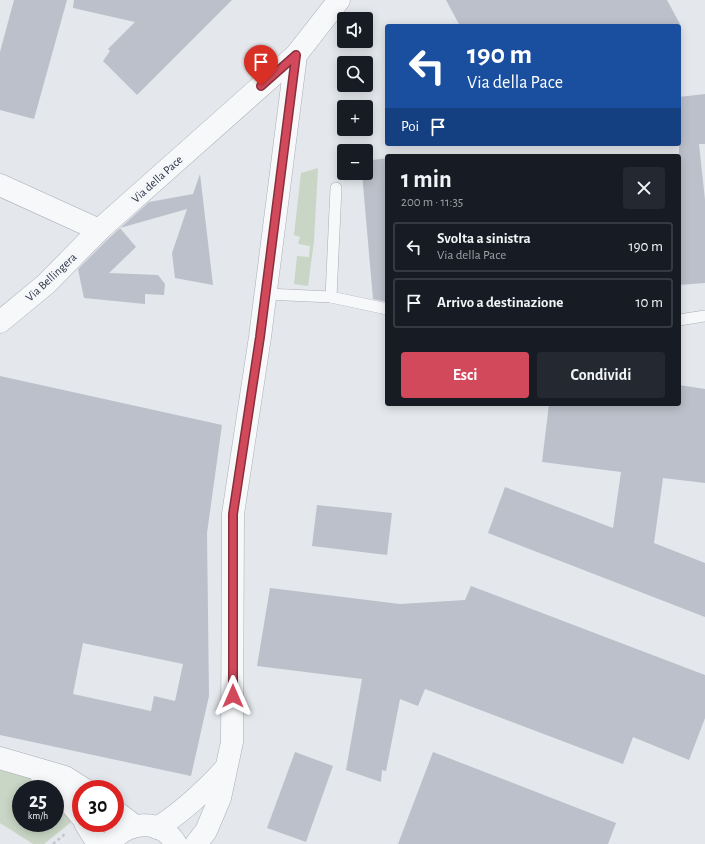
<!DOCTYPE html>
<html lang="it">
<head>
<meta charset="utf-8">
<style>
	body { margin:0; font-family:"Alegreya Sans",sans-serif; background:#242831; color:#f1f3f6; height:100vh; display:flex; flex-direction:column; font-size:15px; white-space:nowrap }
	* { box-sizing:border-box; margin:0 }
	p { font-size:13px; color:#9ea1a6 }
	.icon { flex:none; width:22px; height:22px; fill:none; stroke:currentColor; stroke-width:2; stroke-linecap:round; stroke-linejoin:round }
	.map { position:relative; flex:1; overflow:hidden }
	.panel { position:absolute; left:385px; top:154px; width:296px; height:252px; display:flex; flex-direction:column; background:#171b24; border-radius:4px; box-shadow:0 2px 10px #0003 }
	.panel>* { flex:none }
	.top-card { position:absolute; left:385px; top:24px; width:296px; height:122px; border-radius:4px; box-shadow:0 2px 10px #0003; background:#1a4fa0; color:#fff; overflow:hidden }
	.fabs { position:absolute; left:337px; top:12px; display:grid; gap:8px }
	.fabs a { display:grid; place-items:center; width:36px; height:36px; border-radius:4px; background:#171b24; box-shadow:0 2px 10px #0003; font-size:20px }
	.speed { position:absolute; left:12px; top:780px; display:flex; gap:8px; font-size:20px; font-weight:700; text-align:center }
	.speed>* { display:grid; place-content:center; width:52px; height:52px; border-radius:50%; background:#171b24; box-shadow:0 2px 10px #0003; line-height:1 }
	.speed small { font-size:10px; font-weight:400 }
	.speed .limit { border:6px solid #d22; background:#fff; color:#111 }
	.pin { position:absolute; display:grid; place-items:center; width:34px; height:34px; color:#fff; margin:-41px -17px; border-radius:50% 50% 50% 0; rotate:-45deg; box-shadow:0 0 4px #0007 }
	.pin .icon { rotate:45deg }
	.me { position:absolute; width:44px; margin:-22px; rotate:0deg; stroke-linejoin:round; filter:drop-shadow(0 0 3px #0008) }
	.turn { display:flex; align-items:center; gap:14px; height:84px; padding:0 16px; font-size:18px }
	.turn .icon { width:52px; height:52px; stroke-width:2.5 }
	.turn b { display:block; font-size:28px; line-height:34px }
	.then { display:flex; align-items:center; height:38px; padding:0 16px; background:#0003; gap:8px; font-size:15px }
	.round { display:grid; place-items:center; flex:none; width:42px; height:42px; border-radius:4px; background:#242831 }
	.headline { display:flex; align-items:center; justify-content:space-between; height:68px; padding:0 16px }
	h1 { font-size:24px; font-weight:700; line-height:30px }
	.action { display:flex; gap:8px; margin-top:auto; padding:8px 16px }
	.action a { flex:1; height:46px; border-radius:4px; background:#d1495b; color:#fff; font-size:16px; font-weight:700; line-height:46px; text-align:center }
	.action a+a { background:#242831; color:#f1f3f6 }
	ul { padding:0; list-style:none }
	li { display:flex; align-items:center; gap:12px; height:50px; margin:0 8px 6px; padding:0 8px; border:2px solid #363941; border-radius:4px }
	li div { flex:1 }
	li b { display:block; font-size:15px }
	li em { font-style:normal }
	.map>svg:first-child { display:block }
</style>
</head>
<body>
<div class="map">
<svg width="705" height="844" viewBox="0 0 705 844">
	<rect width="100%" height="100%" fill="#e4e7ec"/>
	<g fill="#c9d6c5">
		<polygon points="318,168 314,241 308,286 294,284 297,256 309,257 310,246 298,244 300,237 294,235 301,173"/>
		<polygon points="11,764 51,789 21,789 21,823 55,823 55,792 75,819 44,844 33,844 0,823 0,767"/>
	</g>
	<g fill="#bbc0ca" fill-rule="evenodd">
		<polygon points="14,0 67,0 34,119 0,110 0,52"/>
		<polygon points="74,0 232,0 137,95 103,61 110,51 108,49 135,22 73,8"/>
		<polygon points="446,0 667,0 681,26 460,26"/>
		<polygon points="705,94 705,144 699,144 705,200 705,283 679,285 679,97"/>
		<polygon points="387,158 387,302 373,299 362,173 366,173 366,161"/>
		<polygon points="200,174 213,285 175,278 172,253 187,209 120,228 136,247 109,273 158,275 165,284 164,295 145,294 145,304 84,298 78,269 108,239 149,202 193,194"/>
		<path d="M0,376l222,49 -15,108 2,163 -18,80 -191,-41zM83,643l100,21 -8,37 -21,-5 -3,15 -78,-17z"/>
		<polygon points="679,385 705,389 705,483 663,478 654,543 705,563 705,617 488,533 505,487 613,528 621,472 542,462 549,404 679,404"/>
		<polygon points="317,505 392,513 387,555 312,546"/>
		<polygon points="471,586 705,675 705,718 689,760 633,737 623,764 425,689 418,706 400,699 386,771 382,770 381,782 346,770 362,679 257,666 270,588 400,604 465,600"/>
		<polygon points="295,752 333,766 306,842 267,828"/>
		<polygon points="433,752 616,823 608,844 398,844"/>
	</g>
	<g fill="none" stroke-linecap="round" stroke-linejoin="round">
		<g stroke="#a9aeb7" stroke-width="12">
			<g id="lane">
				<polyline points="266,294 331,297 387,309"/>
				<polyline points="331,297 336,188"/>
				<polyline points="679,320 705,316"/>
			</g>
		</g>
		<g stroke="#a9aeb7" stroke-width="23">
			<g id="street">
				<polyline points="0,185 99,230 296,55"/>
				<polyline points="0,322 46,284 99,230"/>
				<polyline points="0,758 65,777 84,789"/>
				<polyline points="42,777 57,787 81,816"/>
				<polyline points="115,811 135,826"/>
				<polyline points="85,823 98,844"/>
				<path d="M157,828c27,-17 48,-37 69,-60"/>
				<path d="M109,844c17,-22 51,-28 67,0"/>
				<polyline points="196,844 206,831 220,798 232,742 233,514 260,337 296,55 339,0"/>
			</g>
		</g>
		<polyline stroke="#c2c5cb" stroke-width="2.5" stroke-dasharray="3 3" stroke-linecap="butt" points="53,844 65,834"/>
		<use href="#lane" stroke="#f7f8fa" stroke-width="11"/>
		<use href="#street" stroke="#f7f8fa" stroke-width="22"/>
	</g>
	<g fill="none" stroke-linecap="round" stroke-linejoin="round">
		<g stroke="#882f3b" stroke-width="10">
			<polyline id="route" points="233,696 233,514 260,337 296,55 261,86"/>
		</g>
		<use href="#route" stroke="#d1495b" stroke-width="7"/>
	</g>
	<g text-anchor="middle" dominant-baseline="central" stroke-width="4" stroke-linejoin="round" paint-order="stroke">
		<g font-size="12" fill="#2b3445" stroke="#f4f6f9">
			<text transform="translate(157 179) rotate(-42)">Via della Pace</text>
			<text transform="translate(51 277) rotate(-43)">Via Bellingera</text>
		</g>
	</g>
</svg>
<div class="fabs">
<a><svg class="icon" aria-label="sound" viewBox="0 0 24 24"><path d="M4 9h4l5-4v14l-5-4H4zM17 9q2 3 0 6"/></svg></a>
<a><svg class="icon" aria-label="search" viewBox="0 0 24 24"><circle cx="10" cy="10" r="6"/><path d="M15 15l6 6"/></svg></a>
<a>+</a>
<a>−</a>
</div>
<div class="speed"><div>25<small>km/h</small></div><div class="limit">30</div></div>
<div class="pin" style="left:261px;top:86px;background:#d93025"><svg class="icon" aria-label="arrive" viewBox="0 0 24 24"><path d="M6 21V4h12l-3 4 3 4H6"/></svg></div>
<svg class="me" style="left:233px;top:696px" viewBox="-20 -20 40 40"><path d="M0-17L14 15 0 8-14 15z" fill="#d1495b" stroke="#fff" stroke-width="4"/></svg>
<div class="top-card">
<div class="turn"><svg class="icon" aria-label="left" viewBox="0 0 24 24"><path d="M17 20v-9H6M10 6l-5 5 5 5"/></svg><div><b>190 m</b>Via della Pace</div></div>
<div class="then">Poi<svg class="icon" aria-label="arrive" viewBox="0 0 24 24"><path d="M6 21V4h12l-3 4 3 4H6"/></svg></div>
</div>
<section class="panel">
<div class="headline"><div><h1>1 min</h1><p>200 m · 11:35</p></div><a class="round"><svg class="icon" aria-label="close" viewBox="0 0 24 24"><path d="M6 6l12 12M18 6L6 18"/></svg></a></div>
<ul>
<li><svg class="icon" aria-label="left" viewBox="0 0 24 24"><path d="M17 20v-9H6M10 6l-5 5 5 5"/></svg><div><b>Svolta a sinistra</b><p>Via della Pace</p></div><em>190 m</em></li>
<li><svg class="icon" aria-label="arrive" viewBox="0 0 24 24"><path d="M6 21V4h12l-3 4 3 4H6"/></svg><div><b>Arrivo a destinazione</b></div><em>10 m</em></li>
</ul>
<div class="action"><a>Esci</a><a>Condividi</a></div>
</section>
</div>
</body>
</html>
